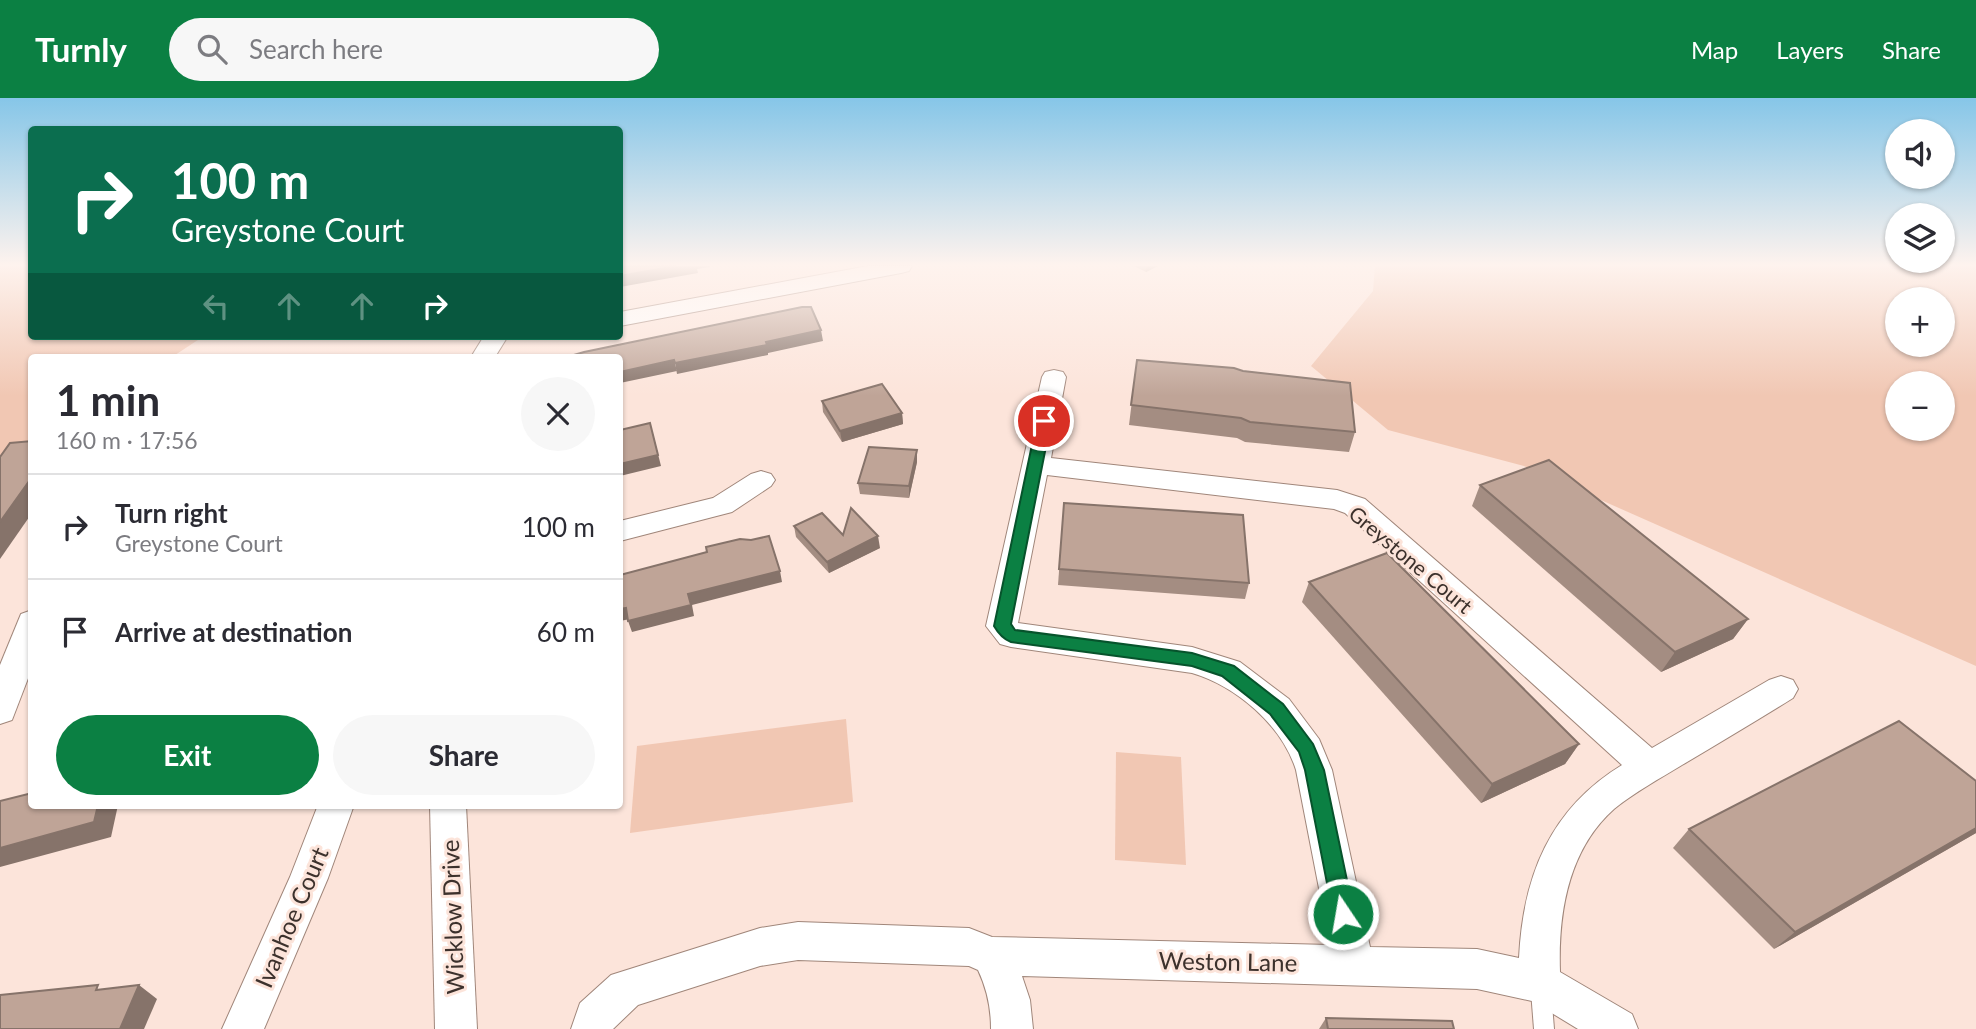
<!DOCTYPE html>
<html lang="en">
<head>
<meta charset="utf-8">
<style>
	body { margin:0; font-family:Lato,sans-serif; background:#f7f7f7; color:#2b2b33; height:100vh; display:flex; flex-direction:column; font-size:26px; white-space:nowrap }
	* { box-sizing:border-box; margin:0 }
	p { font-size:23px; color:#7c7c81 }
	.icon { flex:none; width:38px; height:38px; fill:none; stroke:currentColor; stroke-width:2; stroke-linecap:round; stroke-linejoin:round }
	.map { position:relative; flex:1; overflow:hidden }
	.drawer { position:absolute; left:28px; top:256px; width:595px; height:455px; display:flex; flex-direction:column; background:#fff; border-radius:7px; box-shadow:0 2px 5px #0004 }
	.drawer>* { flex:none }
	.guide { position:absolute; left:28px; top:28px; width:595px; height:214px; border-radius:7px; box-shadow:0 2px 5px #0004; background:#0b6e4f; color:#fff; overflow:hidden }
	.buttons { position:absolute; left:1885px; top:21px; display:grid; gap:14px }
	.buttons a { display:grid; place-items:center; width:70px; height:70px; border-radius:50%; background:#fff; box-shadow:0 2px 5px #0004; font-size:35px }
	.pin { position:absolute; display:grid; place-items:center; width:60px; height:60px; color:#fff; margin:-30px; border:4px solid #fff; border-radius:50%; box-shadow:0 2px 7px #0007 }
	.me { position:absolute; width:77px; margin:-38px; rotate:348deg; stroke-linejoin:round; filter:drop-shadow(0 0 5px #0008) }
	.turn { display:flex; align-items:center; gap:24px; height:147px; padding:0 28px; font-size:32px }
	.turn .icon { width:91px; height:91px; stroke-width:2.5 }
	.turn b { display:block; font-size:49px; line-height:60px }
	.lanes { display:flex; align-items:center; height:66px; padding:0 28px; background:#0003; justify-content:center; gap:35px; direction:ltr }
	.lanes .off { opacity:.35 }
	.round { display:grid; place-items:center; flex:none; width:74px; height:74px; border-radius:37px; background:#f7f7f7 }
	.overview { display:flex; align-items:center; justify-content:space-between; height:119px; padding:0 28px }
	h1 { font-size:42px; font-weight:700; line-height:52px }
	.action { display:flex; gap:14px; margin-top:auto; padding:14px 28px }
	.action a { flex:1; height:80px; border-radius:42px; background:#0b8043; color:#fff; font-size:28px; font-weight:700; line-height:80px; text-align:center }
	.action a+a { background:#f7f7f7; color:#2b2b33 }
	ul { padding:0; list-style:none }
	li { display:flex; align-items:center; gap:21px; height:105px; padding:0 28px; border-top:2px solid #e1e1e2 }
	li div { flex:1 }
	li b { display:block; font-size:26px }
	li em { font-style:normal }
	header { display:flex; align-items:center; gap:42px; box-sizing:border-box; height:98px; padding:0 35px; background:#0b8043; color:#fff }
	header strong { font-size:33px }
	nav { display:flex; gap:38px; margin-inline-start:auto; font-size:24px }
	.search { width:490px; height:63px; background:#f7f7f7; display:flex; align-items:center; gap:18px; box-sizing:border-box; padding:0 24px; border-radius:38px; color:#7c7c81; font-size:26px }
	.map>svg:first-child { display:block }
</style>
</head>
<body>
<header>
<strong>Turnly</strong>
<div class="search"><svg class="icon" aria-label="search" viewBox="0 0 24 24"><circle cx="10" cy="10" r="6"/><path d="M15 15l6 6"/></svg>Search here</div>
<nav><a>Map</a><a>Layers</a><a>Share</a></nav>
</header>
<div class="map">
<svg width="1976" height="931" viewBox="0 0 1976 931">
	<rect width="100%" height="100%" fill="#fce4da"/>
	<g fill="#f1c7b3" fill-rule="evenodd">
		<polygon points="0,168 31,168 32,238 204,238 172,259 32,259 31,355 0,377"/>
		<path d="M1375,168h601v400l-452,-200 -136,-36 -77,-64 62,-75zM1897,201h45v46h-45zM1897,285h45v46h-45z"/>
		<polygon points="846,621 853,704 630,735 637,648"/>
		<polygon points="1116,654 1181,659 1186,767 1115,762"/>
	</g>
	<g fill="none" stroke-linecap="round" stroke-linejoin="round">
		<g stroke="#a0867a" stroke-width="2">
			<polygon id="lane" points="1541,883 1548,886 1551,893 1554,931 1534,931 1531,893 1534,886"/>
		</g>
		<g stroke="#a0867a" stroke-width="2">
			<g id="street">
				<polygon points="868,168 912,168 909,173 901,175 620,228 620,214"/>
				<polygon points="484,238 508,238 495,259 471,259"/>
				<path d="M1054,272l9,2 3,5 -15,81 286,32 28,9 287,249 117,-68 12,-4 12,4 5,9 -5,9c-37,23 -74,45 -111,67 -23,14 -47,27 -68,44 -46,41 -56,104 -54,163l72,42 6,15h-60l-46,-28 -55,-12 -455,-13 8,24 3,29h-42c0,-21 -4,-40 -13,-59l-9,-4 -171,-6 -38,6 -122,39 -25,24h-42l9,-26 31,-28 149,-47 38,-6 171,6 23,9 338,8 -34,-175c-14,-45 -60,-84 -104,-97l-181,-26 -11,-3 -14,-18 56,-249 3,-5zM1047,377l287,34 11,4 277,252c-72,44 -99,111 -103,193l-42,-9 -107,-2 -38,-177 -13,-31 -30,-40 -49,-37 -48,-15 -174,-24z"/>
				<polygon points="761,373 771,376 775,382 771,388 732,414 620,443 620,423 713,400 751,376"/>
				<polygon points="32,512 32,570 12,622 0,626 0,567 21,516"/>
				<polygon points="318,707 354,707 328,780 264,931 222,931 290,779"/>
				<polygon points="430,707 466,707 477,931 435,931"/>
			</g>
		</g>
		<use href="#lane" fill="#fff" fill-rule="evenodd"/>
		<use href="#street" fill="#fff" fill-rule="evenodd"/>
	</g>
	<g fill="#a48d82">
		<polygon points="1134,168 1158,168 1146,174"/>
		<polygon points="1137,262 1355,334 1349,354 1245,344 1237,340 1129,327"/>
		<polygon points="822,303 902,315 903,326 842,344 823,314"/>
		<polygon points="917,352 917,364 909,400 860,396 858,385"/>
		<polygon points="1480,387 1748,521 1733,541 1661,574 1472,408"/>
		<polygon points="1064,405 1249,485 1245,501 1058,487"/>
		<polygon points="794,428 843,437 880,450 829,475 796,439"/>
		<polygon points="1309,484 1579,646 1565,666 1481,705 1302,504"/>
		<polygon points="1976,683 1976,735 1774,851 1673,750 1689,731"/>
		<polygon points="1326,920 1454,931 1319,931"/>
	</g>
	<g fill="#86736a">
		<polygon points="676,168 710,168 710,169 697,171 698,175 620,189 620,178"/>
		<polygon points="1147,168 1158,168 1146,174"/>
		<polygon points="821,232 823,243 768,255 768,257 677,276 675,265"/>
		<polygon points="674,262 677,273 620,285 620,274"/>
		<polygon points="902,315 903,326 842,344 840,333"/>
		<polygon points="653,336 661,368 620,378 620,366"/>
		<polygon points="917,352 917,364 909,400 909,388"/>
		<polygon points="32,379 32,415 0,461 0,424"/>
		<polygon points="878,438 880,450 829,475 827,464"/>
		<polygon points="780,473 782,484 692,507 694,518 632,534 628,523 688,496"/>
		<polygon points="626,510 630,521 620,523 620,511"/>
		<polygon points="1748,521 1733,541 1661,574 1675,554"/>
		<polygon points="1579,646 1565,666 1481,705 1492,686"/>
		<polygon points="98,707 118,707 111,739 0,769 0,750"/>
		<polygon points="1976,730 1976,735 1774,851 1795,834"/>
		<polygon points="139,887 157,901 144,931 120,931"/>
	</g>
	<g fill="#bfa497" stroke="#86736a" stroke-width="2">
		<polygon points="620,168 676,168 620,178"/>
		<polygon points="802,209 811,209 821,232 766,244 767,247 675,265 674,262 620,274 620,259 567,259 584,254"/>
		<polygon points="1137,262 1234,270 1243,273 1350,285 1355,334 1250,324 1241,320 1131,307"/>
		<polygon points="882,286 902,315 840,333 822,303"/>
		<polygon points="650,325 658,357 620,366 620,332"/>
		<polygon points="32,343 32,379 0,424 0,359 10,345"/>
		<polygon points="869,349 917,352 909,388 858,385"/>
		<polygon points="1549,362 1748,521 1675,554 1480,387"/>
		<polygon points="1064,405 1243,417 1249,485 1059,471"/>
		<polygon points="851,410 878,438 827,464 794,428 822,415 843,437"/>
		<polygon points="769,438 780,473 688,496 691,507 628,523 626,510 620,511 620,477 707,454 706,449 740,441 751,442"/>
		<polygon points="1387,455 1579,646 1492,686 1309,484"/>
		<polygon points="1899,623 1976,683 1976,730 1795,834 1689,731"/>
		<polygon points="32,695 32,707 98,707 94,724 0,750 0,703"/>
		<polygon points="98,887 96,892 139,887 120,931 0,931 0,897"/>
		<polygon points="1326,920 1452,923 1454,931 1328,931"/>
	</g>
	<linearGradient id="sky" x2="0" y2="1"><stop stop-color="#86c6e8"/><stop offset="0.56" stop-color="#fef3ee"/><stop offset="1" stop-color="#fef3ee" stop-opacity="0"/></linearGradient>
	<rect width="1976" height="298" fill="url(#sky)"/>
	<path fill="#0b8043" stroke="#07532c" stroke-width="2" d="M1044,319l7,4 -40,203 4,6 177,23 42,13 49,38 30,40 11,26 30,144 -3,7 -8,3 -7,-3 -3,-7 -28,-144 -6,-18 -29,-38 -48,-38 -30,-10 -181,-24c-8,-3 -13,-9 -17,-16l43,-205z"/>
	<g text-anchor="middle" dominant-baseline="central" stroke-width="6" stroke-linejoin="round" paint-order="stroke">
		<g font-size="21" fill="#3c312c" stroke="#fce4da">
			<text transform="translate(1411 461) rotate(40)">Greystone Court</text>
		</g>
		<g font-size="24" fill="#3c312c" stroke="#fce4da">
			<text transform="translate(291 819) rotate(-67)">Ivanhoe Court</text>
			<text transform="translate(452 819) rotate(-92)">Wicklow Drive</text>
			<text transform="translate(1228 863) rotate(1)">Weston Lane</text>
		</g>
	</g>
</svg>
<div class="buttons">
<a><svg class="icon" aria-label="sound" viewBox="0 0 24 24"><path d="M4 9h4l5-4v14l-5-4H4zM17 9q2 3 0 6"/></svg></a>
<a><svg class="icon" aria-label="layers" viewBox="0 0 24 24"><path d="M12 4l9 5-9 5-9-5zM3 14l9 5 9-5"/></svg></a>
<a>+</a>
<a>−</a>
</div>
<div class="pin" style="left:1044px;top:323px;background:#d93025"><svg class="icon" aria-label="arrive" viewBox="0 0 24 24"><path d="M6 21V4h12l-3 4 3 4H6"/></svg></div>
<svg class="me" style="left:1343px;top:816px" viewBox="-20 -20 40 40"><circle r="17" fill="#0b8043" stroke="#fff" stroke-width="3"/><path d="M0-11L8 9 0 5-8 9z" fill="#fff"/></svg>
<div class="guide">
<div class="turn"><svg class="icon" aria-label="right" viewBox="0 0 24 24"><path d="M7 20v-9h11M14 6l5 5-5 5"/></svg><div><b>100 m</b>Greystone Court</div></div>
<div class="lanes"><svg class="icon off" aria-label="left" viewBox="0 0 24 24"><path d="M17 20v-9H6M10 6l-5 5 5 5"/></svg><svg class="icon off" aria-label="ahead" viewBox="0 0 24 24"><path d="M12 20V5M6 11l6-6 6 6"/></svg><svg class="icon off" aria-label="ahead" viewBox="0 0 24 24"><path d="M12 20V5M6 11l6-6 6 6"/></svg><svg class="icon" aria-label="right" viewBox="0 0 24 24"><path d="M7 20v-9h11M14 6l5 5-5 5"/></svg></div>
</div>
<section class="drawer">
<div class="overview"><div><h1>1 min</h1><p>160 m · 17:56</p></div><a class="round"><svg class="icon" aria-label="close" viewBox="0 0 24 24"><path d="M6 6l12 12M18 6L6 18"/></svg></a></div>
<ul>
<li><svg class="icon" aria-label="right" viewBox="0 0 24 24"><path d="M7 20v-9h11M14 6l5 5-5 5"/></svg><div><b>Turn right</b><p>Greystone Court</p></div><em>100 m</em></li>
<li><svg class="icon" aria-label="arrive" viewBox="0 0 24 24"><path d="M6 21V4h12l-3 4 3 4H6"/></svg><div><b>Arrive at destination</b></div><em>60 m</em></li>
</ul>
<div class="action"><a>Exit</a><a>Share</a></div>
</section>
</div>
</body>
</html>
